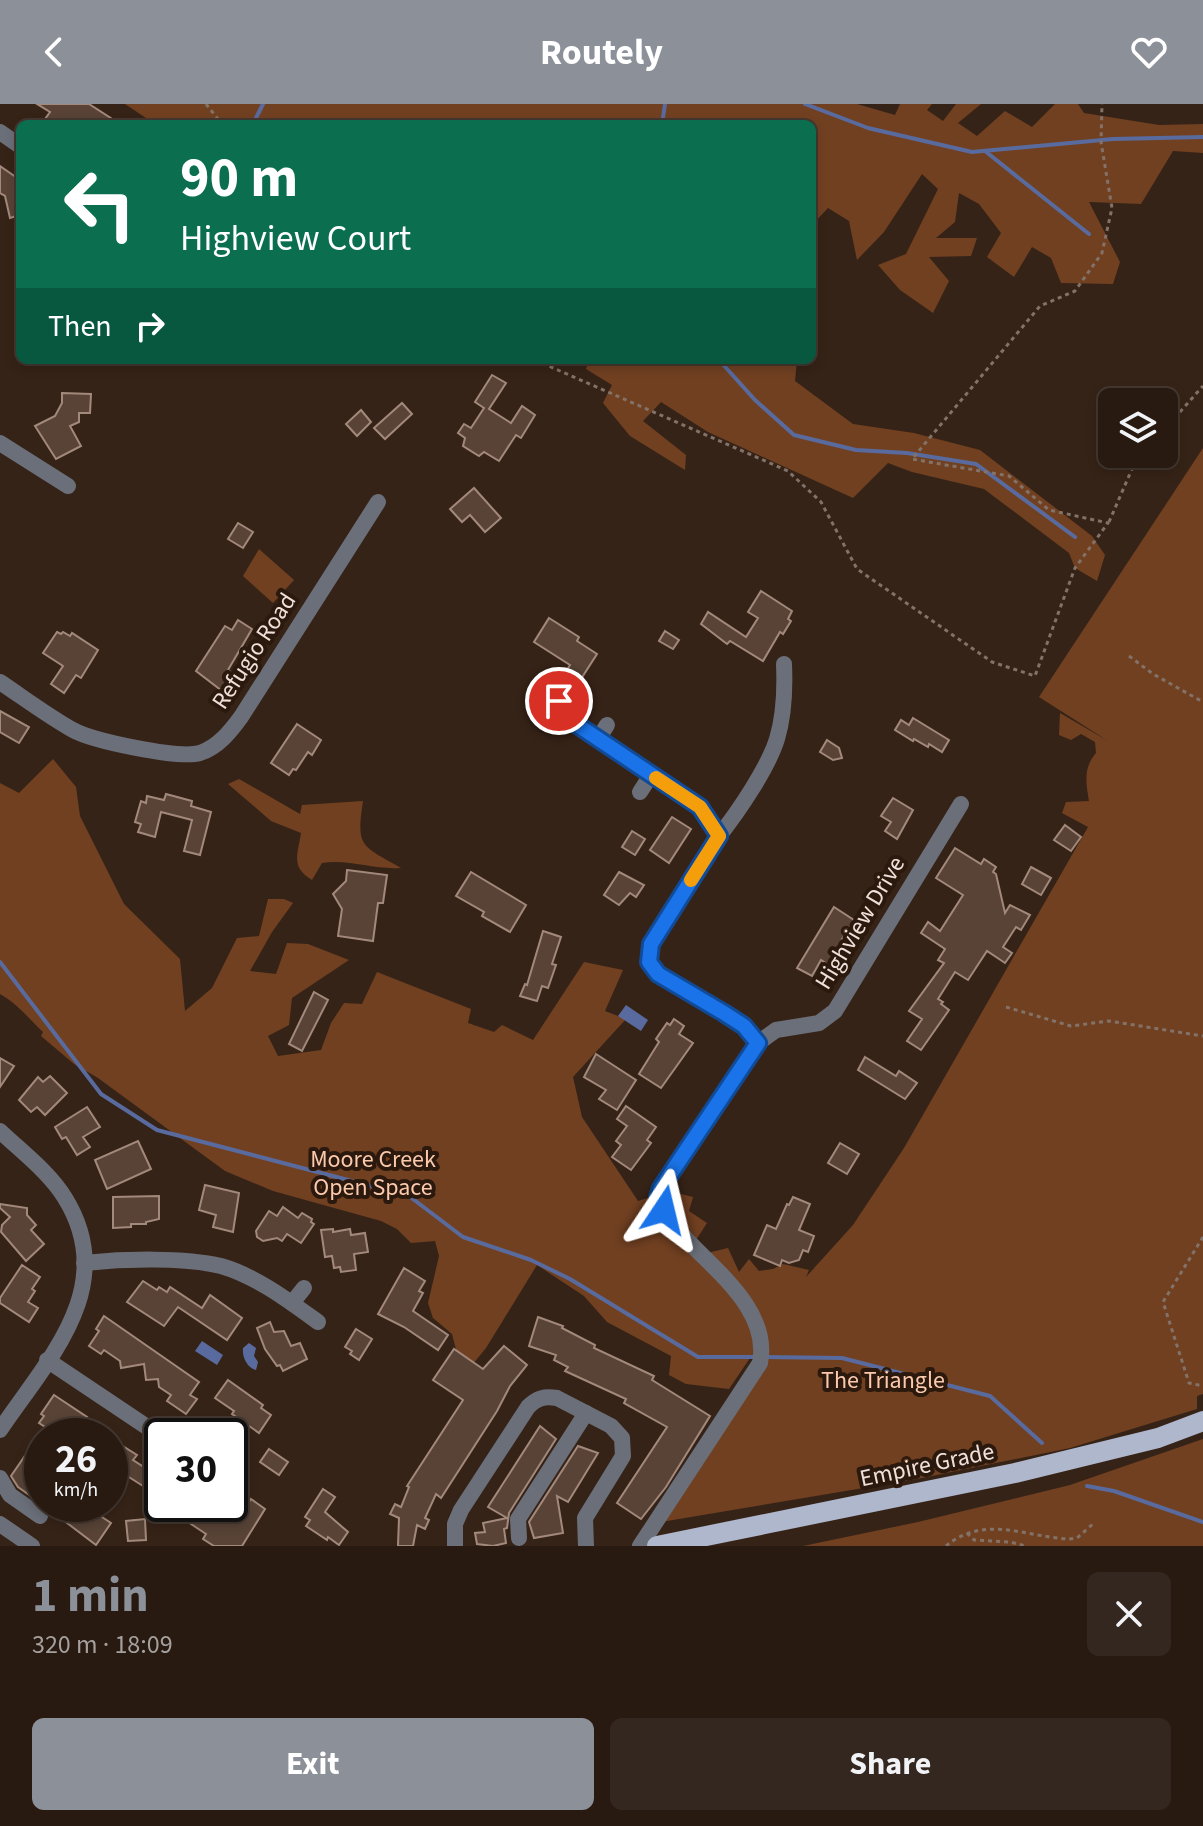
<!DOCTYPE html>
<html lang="en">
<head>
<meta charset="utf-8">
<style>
	body { margin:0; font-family:"Source Sans 3",sans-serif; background:#34271f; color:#f1f3f6; height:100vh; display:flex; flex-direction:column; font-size:30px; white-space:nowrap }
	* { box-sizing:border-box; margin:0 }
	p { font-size:26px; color:#a5a19f }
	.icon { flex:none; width:44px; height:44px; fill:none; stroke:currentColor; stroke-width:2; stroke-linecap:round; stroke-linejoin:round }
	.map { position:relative; height:1442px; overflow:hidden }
	.side { display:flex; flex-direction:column; background:#281a11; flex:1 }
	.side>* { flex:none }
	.top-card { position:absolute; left:16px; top:16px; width:800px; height:244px; border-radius:12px; box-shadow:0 4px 12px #0003,0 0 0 2px #443831; background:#0b6e4f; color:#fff; overflow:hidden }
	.buttons { position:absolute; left:1098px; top:284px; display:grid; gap:16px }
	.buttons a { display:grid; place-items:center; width:80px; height:80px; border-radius:12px; background:#281a11; box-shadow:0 4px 12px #0003,0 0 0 2px #443831; font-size:40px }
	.speed { position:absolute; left:24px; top:1314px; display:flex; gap:16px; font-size:40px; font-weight:700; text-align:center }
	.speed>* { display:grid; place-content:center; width:104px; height:104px; border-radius:50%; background:#281a11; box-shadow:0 4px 12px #0003,0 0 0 2px #443831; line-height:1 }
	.speed small { font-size:20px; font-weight:400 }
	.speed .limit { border:4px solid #111; border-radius:12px; background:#fff; color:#111 }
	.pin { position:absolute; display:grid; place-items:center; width:68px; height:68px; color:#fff; margin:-34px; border:4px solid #fff; border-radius:50%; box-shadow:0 2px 8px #0007 }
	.me { position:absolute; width:88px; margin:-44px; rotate:10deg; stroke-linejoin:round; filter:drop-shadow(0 0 6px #0008) }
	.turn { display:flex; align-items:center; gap:28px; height:168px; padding:0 32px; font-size:36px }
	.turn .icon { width:104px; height:104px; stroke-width:2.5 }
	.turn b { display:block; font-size:56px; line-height:68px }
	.then { display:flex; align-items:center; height:76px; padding:0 32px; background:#0003; gap:16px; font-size:30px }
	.round { display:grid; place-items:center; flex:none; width:84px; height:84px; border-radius:12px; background:#34271f }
	.headline { display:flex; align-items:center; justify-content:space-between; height:136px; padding:0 32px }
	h1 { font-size:48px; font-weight:700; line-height:60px; color:#8c9099 }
	.cta { display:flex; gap:16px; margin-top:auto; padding:16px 32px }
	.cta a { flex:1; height:92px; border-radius:12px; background:#8c9099; color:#fff; font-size:32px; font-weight:700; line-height:92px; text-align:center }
	.cta a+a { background:#34271f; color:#f1f3f6 }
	header { display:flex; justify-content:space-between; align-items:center; height:104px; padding:0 32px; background:#8c9099; color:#fff; font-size:36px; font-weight:700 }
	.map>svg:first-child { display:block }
</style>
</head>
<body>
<header><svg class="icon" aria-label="back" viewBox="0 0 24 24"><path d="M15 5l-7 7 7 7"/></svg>Routely<svg class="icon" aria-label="heart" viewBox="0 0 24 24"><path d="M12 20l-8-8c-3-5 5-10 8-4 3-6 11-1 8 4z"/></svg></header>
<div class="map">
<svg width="1203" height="1442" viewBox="0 0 1203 1442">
	<rect width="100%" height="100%" fill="#362317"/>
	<g fill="#714021">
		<polygon points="125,0 857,0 895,11 900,0 932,0 927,6 943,17 956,0 981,0 958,19 977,32 1005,7 1032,23 1055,0 1078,0 1084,9 1159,21 1203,20 1203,49 1173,47 1141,100 1089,98 1120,158 1113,180 1061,179 1051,154 1032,143 1014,173 987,153 1001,129 979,100 959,89 955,118 936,134 977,134 971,152 929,153 949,177 933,209 900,186 878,161 906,150 938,85 922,70 884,128 857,156 849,117 828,104 812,121 812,20 155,20"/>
		<polygon points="589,256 797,256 795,277 853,320 914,329 980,346 1092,432 1105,451 1097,477 1075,464 1069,449 984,385 912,368 888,359 853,394 708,328 661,298 643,317 686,351 685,366 630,332 603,299 612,281 586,265"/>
		<path d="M1203,344v946l-6,2v13l-127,39 -153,31 -256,43 106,-156 -17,-8 -21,31 -43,-5 -17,-9 2,-19 -64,-34 -23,-26 -47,-31 -51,83 -23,28 -11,-42 -19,-16 -5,-15 11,-47 -4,-15 -24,2 -14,-14 -16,-8 -108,-30 -48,-20 -127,-93 -24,-14 -33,-28 2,-4c-16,-15 -24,-27 -43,-38v-211l19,10 34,-34 23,28 4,29 44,88 56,55 5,52 27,-23 25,-50 22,-2 9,-37h16l9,4 -21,29 -22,39 26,3 11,-31 21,1 41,16 -57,38 -3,27 -21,11 10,20 43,-6 10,-27 13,-20 18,1 15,-32 94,37 -3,14 26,9 8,-7 31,15 51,-78 39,8 -18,41 21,8 -53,58 9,40 56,84 31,-10 24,6 -4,14 18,12 -11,17 7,14 25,-6 11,24 10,-13 10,12 14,-2 10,-5 26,6 -3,7 47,-52 51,-77 184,-321 -26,-14 4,-11 23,-1c-3,-18 -6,-33 7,-48l-1,-11 -14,-8 -10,6 -12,-5 1,-22 48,28 -69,-44z"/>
		<polygon points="259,445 294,476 273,499 243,472"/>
		<path d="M239,675l61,35 2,-9 61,-4c-7,47 -2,44 38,67 -27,2 -52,-9 -79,-5l-10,17c-22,-13 -14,-26 -11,-47l-30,-12 -43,-37z"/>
		<polygon points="1203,1335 1203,1442 803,1442 918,1418 1070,1381"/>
	</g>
	<g fill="#596b9e">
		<polygon points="626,901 648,916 641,927 618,912"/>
		<polygon points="202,1237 223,1251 217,1261 195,1247"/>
		<path d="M249,1239l7,5 -2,8 4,6 -2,8c-9,-2 -14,-13 -13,-22z"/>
	</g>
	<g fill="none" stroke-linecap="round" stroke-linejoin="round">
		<g stroke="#596b9e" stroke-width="4">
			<polyline points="805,0 868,24 972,48 1113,35 1203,33"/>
			<polyline points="253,20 263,0"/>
			<polyline points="662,20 665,0"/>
			<polyline points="985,47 1089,130"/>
			<polyline points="719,256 755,296 794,331 856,346 907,349 976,360 1075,433"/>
			<polyline points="0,858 101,990 157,1026 409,1092 463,1133 531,1156 570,1175 698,1253 754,1253"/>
			<polyline points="763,1253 842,1254 990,1292 1042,1339"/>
			<polyline points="1087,1382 1114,1387 1203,1418"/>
		</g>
	</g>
	<g fill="#584336" stroke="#a2897b" stroke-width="2">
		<polygon points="37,0 89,0 120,20 52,20 45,15 50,8"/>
		<polygon points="0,62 20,76 20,111 10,114 5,92 0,89"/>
		<polygon points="492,271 506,279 489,305 511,319 522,302 535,311 521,334 516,331 499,357 484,348 479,352 463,342 465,334 458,329 464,320 471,324 484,304 475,298"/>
		<polygon points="62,289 91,290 90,309 79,309 79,318 70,322 81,342 56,355 35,322 55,312 62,299"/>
		<polygon points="402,299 412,310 385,335 374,324"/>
		<polygon points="361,306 371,318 357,332 346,320"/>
		<polygon points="474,384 501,414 485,428 470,411 462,418 450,405"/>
		<polygon points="238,419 253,428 243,444 228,435"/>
		<polygon points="761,487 792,507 788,515 791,517 783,530 780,528 763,557 730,537 727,540 701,520 708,508 746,533 758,514 748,508"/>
		<polygon points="549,514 579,533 577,537 597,550 579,578 565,569 570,561 534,538"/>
		<polygon points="238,516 252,525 228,566 237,572 226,590 196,567 225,522 232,526"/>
		<polygon points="665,527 679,536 673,545 659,537"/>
		<polygon points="57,528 61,530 63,528 70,532 72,529 98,546 81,574 76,571 64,589 51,580 63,562 43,549"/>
		<polygon points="0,607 29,623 19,639 0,628"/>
		<polygon points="913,614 949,636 942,648 929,640 928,643 914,635 913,637 895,626 901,616 909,621"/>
		<polygon points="297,620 321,636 312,651 308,648 296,666 293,665 289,671 271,659"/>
		<polygon points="827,636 839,644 842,654 833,656 820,648"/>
		<polygon points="166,690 192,697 191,702 211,708 200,751 184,747 192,716 161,708 155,733 138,728 141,720 135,718 141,697 146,699 147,692 164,696"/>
		<polygon points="893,694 913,706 897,735 885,727 891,718 881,712"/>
		<polygon points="672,713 691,725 669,759 650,746"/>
		<polygon points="1065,721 1081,733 1071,747 1054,736"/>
		<polygon points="632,727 645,735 635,751 622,743"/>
		<polygon points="955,744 981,760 984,755 996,763 993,768 996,770 1005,809 1010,801 1030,811 1021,826 1016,823 1003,843 1012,849 1005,859 987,847 968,876 955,868 938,895 943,898 941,900 949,906 921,946 907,937 922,915 909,907 944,859 938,856 945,845 921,829 928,818 940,827 963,791 936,774"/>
		<polygon points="1031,763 1051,774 1041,791 1022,780"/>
		<polygon points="347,766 387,771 383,799 378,799 373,837 338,832 342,805 333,790 346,777"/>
		<polygon points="471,768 526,801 510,828 482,812 484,808 456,792"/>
		<polygon points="619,768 644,781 636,793 630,789 619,801 604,791"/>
		<polygon points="834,803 854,816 842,835 837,847 841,850 833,864 821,856 812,872 797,864"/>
		<polygon points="543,827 561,833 552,860 556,861 548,884 542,882 537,897 520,892 525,880 527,881"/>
		<polygon points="314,888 328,896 302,947 289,940"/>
		<polygon points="674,915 684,922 679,930 693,939 661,984 639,970 659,938 656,935 667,919 670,921"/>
		<polygon points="596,950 636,976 617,1006 599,995 606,986 584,973"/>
		<polygon points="865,953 896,972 899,967 917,979 905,995 858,966"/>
		<polygon points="0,954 14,962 0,983"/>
		<polygon points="50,972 67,989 45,1011 37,1003 31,1008 19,996 38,973 43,978"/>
		<polygon points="626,1002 656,1023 647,1036 651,1039 631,1066 612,1053 621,1041 616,1037 627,1022 617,1015"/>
		<polygon points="87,1003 100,1023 83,1033 90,1043 77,1051 66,1033 62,1035 55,1023"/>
		<polygon points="138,1037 151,1065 107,1085 95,1056"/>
		<polygon points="840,1039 859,1050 847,1070 828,1059"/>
		<polygon points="205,1081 239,1089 233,1128 213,1123 216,1111 199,1106"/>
		<polygon points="159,1092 159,1115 146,1118 146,1120 131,1120 131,1123 113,1124 113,1093"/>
		<polygon points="793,1093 810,1100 799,1126 814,1132 808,1148 803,1146 799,1156 789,1159 782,1156 780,1162 754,1151 767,1121 776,1125 787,1100 789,1101"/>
		<polygon points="0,1100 27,1104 27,1111 36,1121 31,1126 44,1140 26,1157 1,1128 2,1121 10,1113 0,1104"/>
		<polygon points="283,1103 298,1114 302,1109 312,1115 311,1118 314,1120 301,1139 287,1130 282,1137 277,1134 263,1137 257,1133 256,1127 269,1107 277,1112"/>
		<polygon points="333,1125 333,1128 350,1125 351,1131 365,1129 368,1148 354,1150 356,1166 341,1168 340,1163 334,1164 332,1152 325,1153 321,1126"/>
		<polygon points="22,1161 40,1173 32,1185 35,1187 28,1198 38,1204 29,1218 0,1199 0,1194"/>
		<polygon points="404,1164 425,1177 419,1187 423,1189 413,1207 448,1231 438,1246 404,1223 378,1210"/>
		<polygon points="143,1177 157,1186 159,1183 167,1188 170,1183 202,1204 210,1191 242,1214 227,1236 178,1203 164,1222 127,1198"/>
		<polygon points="104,1212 199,1278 190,1291 197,1295 186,1310 167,1297 171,1291 159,1283 158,1275 146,1276 144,1260 121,1264 120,1257 104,1246 101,1250 89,1242 99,1227 96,1225"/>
		<polygon points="538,1213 563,1222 562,1224 595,1241 594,1244 654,1272 652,1276 710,1312 666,1383 641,1415 617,1399 667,1323 624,1299 626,1295 565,1267 568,1263 554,1256 556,1251 529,1242"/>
		<polygon points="270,1218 274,1228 284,1227 291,1242 300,1239 307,1255 283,1267 280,1261 277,1262 265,1245 257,1224"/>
		<polygon points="356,1225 372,1235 359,1256 350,1250 352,1247 345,1243"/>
		<polygon points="504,1242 527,1261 510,1282 497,1307 441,1394 436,1390 425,1414 429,1416 425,1425 417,1421 413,1442 398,1442 399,1414 390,1410 395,1400 401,1403 409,1383 407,1382 463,1296 433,1276 454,1245 483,1265"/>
		<polygon points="228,1276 263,1301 261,1304 271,1311 259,1329 232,1310 234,1307 215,1294"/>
		<polygon points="54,1291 87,1313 85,1315 91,1318 81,1332 59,1332 39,1319 44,1312 41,1310"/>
		<polygon points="540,1322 556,1335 509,1409 507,1424 504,1425 506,1439 493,1442 477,1440 475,1429 485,1428 483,1419 507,1414 488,1403"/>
		<polygon points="110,1334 137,1351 133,1356 153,1369 143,1382 110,1361"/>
		<polygon points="578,1342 598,1349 568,1398 557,1392 563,1429 534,1434 529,1418"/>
		<polygon points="31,1343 42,1351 42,1366 35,1375 42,1380 42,1400 18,1383 11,1372"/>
		<polygon points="269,1345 288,1358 279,1371 260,1358"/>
		<polygon points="323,1385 335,1393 325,1408 348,1428 339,1441 328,1433 327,1436 306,1422 310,1416 305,1413"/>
		<polygon points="251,1395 265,1405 242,1442 214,1442 203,1435 206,1430 161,1400 219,1400 239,1413"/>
		<polygon points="42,1400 82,1400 111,1419 96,1441"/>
		<polygon points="145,1415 146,1436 128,1437 126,1417"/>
	</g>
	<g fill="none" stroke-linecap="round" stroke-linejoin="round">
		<g stroke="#837268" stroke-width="3" stroke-dasharray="4 4" stroke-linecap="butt">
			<polyline points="206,0 222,20"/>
			<polyline points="535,256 788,367 821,398 857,465 992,558 1035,572 1075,464 1108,419 1049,406 1009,372 912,355 1040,202 1075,187 1102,149 1112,104 1101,38 1102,0"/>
			<polyline points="1164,326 1203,282"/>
			<polyline points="1109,418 1135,358 1143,350"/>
			<polyline points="1129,552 1153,570 1203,598"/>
			<polyline points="1006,903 1071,922 1109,917 1203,932"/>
			<polyline points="1203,1133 1163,1198 1189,1279 1203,1282"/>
			<polyline points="967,1429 974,1436 1010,1438 1026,1442"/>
			<path d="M946,1442c39,-32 79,-9 123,-7l8,-1 17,-15"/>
		</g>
		<g stroke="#6b6f79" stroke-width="16">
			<polyline points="0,28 20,42"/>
			<polyline points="0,339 68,382"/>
			<path d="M0,578c24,16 48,34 73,48 20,11 105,29 127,23 18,-6 30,-21 41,-36l137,-215"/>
			<polyline points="559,597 573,618 700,703 719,732 651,840 649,858 658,870 724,909 744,922 758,939"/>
			<polyline points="598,635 607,621"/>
			<polyline points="640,688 651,671"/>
			<path d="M719,732c19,-24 49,-68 58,-97 7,-23 8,-52 7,-75"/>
			<path d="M0,1027c22,21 49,41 65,67 55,89 -17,161 -65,232"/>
			<path d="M84,1159c39,-4 100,-6 137,3 35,10 68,35 97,56"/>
			<polyline points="292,1199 304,1184"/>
			<polyline points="47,1256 162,1333"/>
			<polyline points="0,1374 10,1391 40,1412"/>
			<polyline points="0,1420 32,1442"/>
			<polyline points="519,1434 518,1415 586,1309"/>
			<path d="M455,1442v-22l6,-14 67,-103c9,-9 16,-11 29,-9l54,28 11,12 1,18 -38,62 1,28"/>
			<path d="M640,1442l120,-183c11,-56 -52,-97 -83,-134 -9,-9 -14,-21 -19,-32l3,-9 97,-145 18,-13 43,-7 16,-12 126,-207"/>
		</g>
		<polyline stroke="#afb7cc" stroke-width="20" points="657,1442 1015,1369 1158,1334 1203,1317"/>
	</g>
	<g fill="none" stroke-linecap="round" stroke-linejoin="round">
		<g stroke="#114b97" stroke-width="20">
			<polyline id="route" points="559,597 573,618 700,703 719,732 651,840 649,858 658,870 724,909 744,922 758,939 661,1084 658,1093 664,1106"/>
		</g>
		<use href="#route" stroke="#1a73e8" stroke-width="14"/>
		<polyline stroke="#f59e0b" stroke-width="14" points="656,674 700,703 719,732 691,776"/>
	</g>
	<g text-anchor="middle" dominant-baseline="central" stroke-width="8" stroke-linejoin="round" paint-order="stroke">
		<g font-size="24" fill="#efe1da" stroke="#2c190e">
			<text transform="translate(254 547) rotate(-57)">Refugio Road</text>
			<text transform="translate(860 819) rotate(-59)">Highview Drive</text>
			<text transform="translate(927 1361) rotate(-12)">Empire Grade</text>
		</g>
		<g font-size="24" fill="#fbc9ac" stroke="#2c190e">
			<text x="373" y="1055">Moore Creek<tspan x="373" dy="28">Open Space</tspan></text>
			<text x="883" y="1276">The Triangle</text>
		</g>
	</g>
</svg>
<div class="buttons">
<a><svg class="icon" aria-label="layers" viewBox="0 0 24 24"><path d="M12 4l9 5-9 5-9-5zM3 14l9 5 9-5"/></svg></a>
</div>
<div class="speed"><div>26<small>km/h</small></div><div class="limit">30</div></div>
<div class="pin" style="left:559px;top:597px;background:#d93025"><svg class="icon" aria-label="arrive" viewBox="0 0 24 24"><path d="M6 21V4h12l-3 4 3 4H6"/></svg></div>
<svg class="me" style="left:664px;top:1106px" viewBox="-20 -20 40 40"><path d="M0-17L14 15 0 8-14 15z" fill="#1a73e8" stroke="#fff" stroke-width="4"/></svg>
<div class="top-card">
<div class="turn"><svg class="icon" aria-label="left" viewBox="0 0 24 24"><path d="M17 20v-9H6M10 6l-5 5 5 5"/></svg><div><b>90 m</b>Highview Court</div></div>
<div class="then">Then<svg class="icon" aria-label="right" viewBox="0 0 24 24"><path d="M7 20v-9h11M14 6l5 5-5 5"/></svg></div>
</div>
</div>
<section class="side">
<div class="headline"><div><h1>1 min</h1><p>320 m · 18:09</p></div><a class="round"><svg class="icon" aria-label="close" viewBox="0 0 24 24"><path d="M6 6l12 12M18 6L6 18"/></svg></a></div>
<div class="cta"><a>Exit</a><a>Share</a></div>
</section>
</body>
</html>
